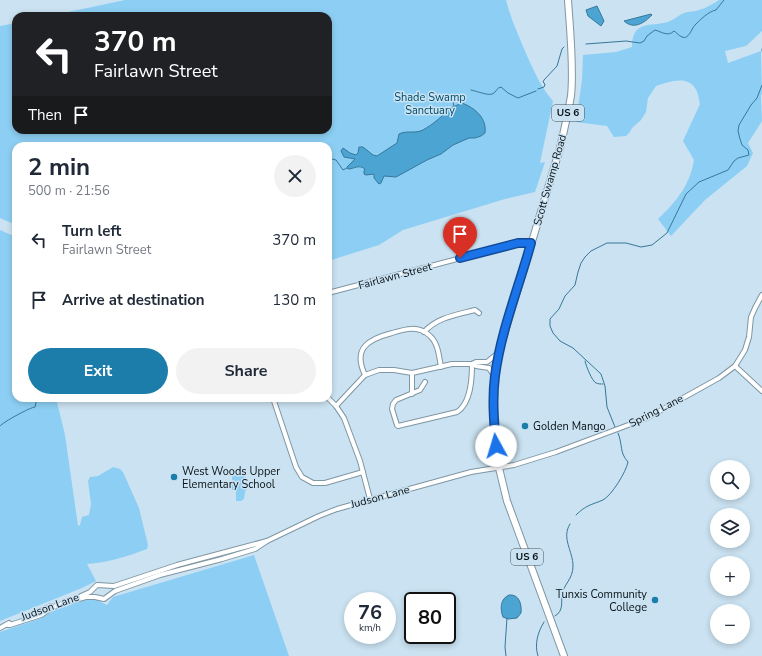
<!DOCTYPE html>
<html lang="en">
<head>
<meta charset="utf-8">
<style>
	body { margin:0; font-family:"Nunito Sans",sans-serif; background:#f2f2f3; color:#1f2937; height:100vh; display:flex; flex-direction:column; font-size:15px; white-space:nowrap }
	* { box-sizing:border-box; margin:0 }
	p { font-size:13px; color:#747a83 }
	.icon { flex:none; width:22px; height:22px; fill:none; stroke:currentColor; stroke-width:2; stroke-linecap:round; stroke-linejoin:round }
	.map { position:relative; flex:1; overflow:hidden }
	.sheet { position:absolute; left:12px; top:142px; width:320px; height:260px; display:flex; flex-direction:column; background:#fff; border-radius:12px; box-shadow:0 2px 6px #0003 }
	.sheet>* { flex:none }
	.banner { position:absolute; left:12px; top:12px; width:320px; height:122px; border-radius:12px; box-shadow:0 2px 6px #0003; background:#202124; color:#fff; overflow:hidden }
	.fabs { position:absolute; left:710px; top:460px; display:grid; gap:8px }
	.fabs a { display:grid; place-items:center; width:40px; height:40px; border-radius:50%; background:#fff; box-shadow:0 2px 6px #0003; font-size:20px }
	.speed { position:absolute; left:344px; top:592px; display:flex; gap:8px; font-size:20px; font-weight:700; text-align:center }
	.speed>* { display:grid; place-content:center; width:52px; height:52px; border-radius:50%; background:#fff; box-shadow:0 2px 6px #0003; line-height:1 }
	.speed small { font-size:10px; font-weight:400 }
	.speed .limit { border:2px solid #111; border-radius:6px; background:#fff; color:#111 }
	.pin { position:absolute; display:grid; place-items:center; width:34px; height:34px; color:#fff; margin:-41px -17px; border-radius:50% 50% 50% 0; rotate:-45deg; box-shadow:0 0 4px #0007 }
	.pin .icon { rotate:45deg }
	.me { position:absolute; width:44px; margin:-22px; rotate:354deg; stroke-linejoin:round; filter:drop-shadow(0 0 3px #0008) }
	.turn { display:flex; align-items:center; gap:14px; height:84px; padding:0 16px; font-size:18px }
	.turn .icon { width:52px; height:52px; stroke-width:2.5 }
	.turn b { display:block; font-size:28px; line-height:34px }
	.then { display:flex; align-items:center; height:38px; padding:0 16px; background:#0003; gap:8px; font-size:15px }
	.round { display:grid; place-items:center; flex:none; width:42px; height:42px; border-radius:21px; background:#f2f2f3 }
	.summary { display:flex; align-items:center; justify-content:space-between; height:68px; padding:0 16px }
	h1 { font-size:24px; font-weight:700; line-height:30px }
	.primary-button { display:flex; gap:8px; margin-top:auto; padding:8px 16px }
	.primary-button a { flex:1; height:46px; border-radius:24px; background:#1d7daa; color:#fff; font-size:16px; font-weight:700; line-height:46px; text-align:center }
	.primary-button a+a { background:#f2f2f3; color:#1f2937 }
	ul { padding:0; list-style:none }
	li { display:flex; align-items:center; gap:12px; height:60px; padding:0 16px }
	li div { flex:1 }
	li b { display:block; font-size:15px }
	li em { font-style:normal }
	.map>svg:first-child { display:block }
</style>
</head>
<body>
<div class="map">
<svg width="762" height="656" viewBox="0 0 762 656">
	<rect width="100%" height="100%" fill="#cae2f1"/>
	<g fill="#8dcff4">
		<path d="M125,0h381c5,20 14,39 22,58 7,15 14,31 25,43l-13,62 5,-1 -10,30 -30,7 -102,31 -24,15 -51,16v-115h-312v79l-16,-7v-192l16,-3v107h312v-114h-279z"/>
		<path d="M719,0h43v31l-16,15 -21,5 3,12 33,-12 1,42 -1,3 1,25 -14,22 5,10 -6,13 -42,34 -34,36 -13,-17c18,-17 32,-34 36,-59l-11,-19 17,-37c-1,-5 -2,-12 -5,-16 -8,-13 -27,-6 -39,-2l-8,12 -2,14 -5,8 -9,8 -2,4 -4,4 -12,1 -7,-11 -31,-4 6,-42 1,-25 33,-3 16,-5c0,-29 21,-19 38,-26 5,-2 9,-6 14,-8 5,-2 11,-1 15,-3 7,-2 14,-6 20,-10z"/>
		<path d="M0,230l16,7v161h40l9,37 13,91 2,-1 2,-8 7,-2 2,-11 -3,-23 2,-4 8,-1 15,-9 7,2 3,3 16,36 9,37 -1,4c-18,7 -41,14 -60,15l9,17 -14,7 -82,33z"/>
		<polygon points="232,470 244,474 248,485 245,492 244,499 241,501 236,501 236,490 232,490"/>
		<polygon points="254,555 289,656 0,656 0,632 39,619 55,610 78,602 91,599 97,600 107,605 113,597"/>
	</g>
	<g fill="#4ba4d2" stroke="#37789a">
		<polygon points="597,6 604,21 601,26 588,16 586,10"/>
		<path d="M651,14l1,1c-8,8 -18,15 -28,6z"/>
		<path d="M462,103c13,5 25,15 23,30l-4,3 -6,2h-6l-16,7 -12,9 -14,6 -31,17 -12,-1 -3,7 -2,1 -5,-6v-4l-8,1 -2,-1v-3l1,-2c-6,-5 -11,0 -17,0l-1,-2 8,-8 -11,-2 -3,-6 2,-3 7,5 6,2 2,-2 1,-6h4l10,8 4,1 20,-13 2,-9c8,-4 16,0 24,-4 11,-6 19,-14 28,-22 3,-2 7,-3 11,-5z"/>
		<path d="M509,595c10,-1 13,9 12,18l-4,5 -9,1 -5,-2c-3,-8 -3,-18 6,-22z"/>
	</g>
	<g fill="none" stroke-linecap="round" stroke-linejoin="round">
		<g stroke="#37789a" stroke-width="1">
			<path d="M586,44l40,-3 14,2 4,-2 3,-5 8,-6c7,2 13,7 19,1 2,1 5,5 8,6 7,3 9,-8 13,-12 5,-5 14,-14 21,-15l8,-10"/>
			<polyline points="762,49 762,51"/>
			<polyline points="538,89 544,87 545,84 543,82 544,80 557,66 562,49 564,47"/>
			<path d="M471,90c6,1 19,7 23,3 3,-3 3,-5 7,-6l7,6 10,5 18,-7"/>
			<polyline points="454,107 453,101 457,96"/>
			<polyline points="328,158 336,160 343,170 347,168"/>
			<path d="M585,361c1,5 7,20 11,22 2,1 5,1 7,1"/>
			<path d="M0,426c3,-4 31,-19 35,-19l2,-9"/>
			<polyline points="615,427 607,407 605,386 601,374 573,348 560,341 553,333 550,326 550,319 559,309 565,296 575,285 578,272 581,263 585,257 591,251 607,243 626,243 641,247 652,245 667,233 686,194 699,182 728,170 734,161 738,158 749,155 748,150 742,145 740,139 738,131 739,125 751,105 757,98 762,85"/>
			<path d="M576,515c10,-10 15,-10 27,-15 9,-5 23,-28 25,-38 -9,-10 -5,-17 -10,-29"/>
			<path d="M555,616c9,-5 6,-14 7,-22 2,-10 11,-15 11,-28 0,-15 -12,-28 -3,-42"/>
			<polyline points="506,656 505,647 507,618"/>
			<path d="M538,656c-4,-12 0,-24 6,-34"/>
		</g>
		<g stroke="#7f96a3" stroke-width="6">
			<g id="minor">
				<polyline points="328,293 518,243 531,243"/>
				<path d="M424,332c14,-15 32,-17 51,-22l4,3"/>
				<polyline points="472,364 476,366 489,368 494,376"/>
				<polyline points="735,366 762,391"/>
				<path d="M365,375c-13,-27 4,-36 27,-42 13,-4 27,-8 38,3 8,7 9,20 11,31"/>
				<path d="M425,382l-5,8 -24,10 -3,4 -1,5 5,16 1,1 59,-14c14,-9 15,-33 15,-48"/>
				<polyline points="412,394 412,373"/>
				<polyline points="273,398 296,467 302,477 313,483 325,483 363,472"/>
				<polyline points="328,398 336,406 344,418 360,461 370,499"/>
				<polyline points="336,406 365,375 379,370 394,370 412,373 452,364 472,364 476,362 487,362 498,353"/>
				<polyline points="81,596 90,592 97,585 114,586 177,565 267,541"/>
				<polyline points="34,614 51,606"/>
				<polyline points="8,625 10,625 41,615 53,607 71,601 86,597 95,597 104,599 115,591 160,575 222,559 255,549 267,541 319,516 337,509 471,472 514,465 556,452 647,418 719,378 735,366 745,350 749,337 751,317 755,308 762,295"/>
				<polyline points="0,628 9,623"/>
			</g>
		</g>
		<g stroke="#7f96a3" stroke-width="8">
			<path id="highway" d="M564,656l-57,-155 -8,-33 -6,-57 2,-34 4,-25 61,-204c4,-17 8,-35 11,-52 3,-29 -1,-66 -3,-96"/>
		</g>
		<use href="#minor" stroke="#fff" stroke-width="4"/>
		<use href="#highway" stroke="#fff" stroke-width="6"/>
	</g>
	<g fill="none" stroke-linecap="round" stroke-linejoin="round">
		<g stroke="#114b97" stroke-width="10">
			<path id="route" d="M460,258l58,-15h13c-12,44 -30,87 -36,133 -3,23 -1,46 1,70"/>
		</g>
		<use href="#route" stroke="#1a73e8" stroke-width="7"/>
	</g>
	<g fill="#1d7daa" stroke="#cae2f1" stroke-width="1.5">
		<circle cx="525" cy="426" r="4"/>
		<circle cx="174" cy="477" r="4"/>
		<circle cx="655" cy="600" r="4"/>
	</g>
	<g text-anchor="middle" dominant-baseline="central" stroke-width="3" stroke-linejoin="round" paint-order="stroke">
		<g fill="#cae2f1" stroke="#425058" stroke-width="1">
			<rect x="552" y="105" width="32" height="16" rx="3"/>
			<rect x="511" y="549" width="32" height="16" rx="3"/>
		</g>
		<g font-size="10" font-weight="bold" fill="#081116">
			<text x="568" y="113">US 6</text>
			<text x="527" y="557">US 6</text>
		</g>
		<g font-size="11" fill="#004d6c" stroke="#cae2f1">
			<text x="430" y="97">Shade Swamp<tspan x="430" dy="13">Sanctuary</tspan></text>
		</g>
		<g font-size="11" fill="#081116" stroke="#cae2f1">
			<text transform="translate(550 180) rotate(-74)">Scott Swamp Road</text>
			<text transform="translate(395 276) rotate(-15)">Fairlawn Street</text>
			<text transform="translate(656 411) rotate(-27)">Spring Lane</text>
			<text transform="translate(380 497) rotate(-15)">Judson Lane</text>
			<text transform="translate(50 607) rotate(-20)">Judson Lane</text>
		</g>
		<g font-size="11" fill="#081116" stroke="#cae2f1" text-anchor="start">
			<text x="533" y="426">Golden Mango</text>
			<text x="182" y="471">West Woods Upper<tspan x="182" dy="13">Elementary School</tspan></text>
			<text x="647" y="594" text-anchor="end">Tunxis Community<tspan x="647" dy="13">College</tspan></text>
		</g>
	</g>
</svg>
<div class="fabs">
<a><svg class="icon" aria-label="search" viewBox="0 0 24 24"><circle cx="10" cy="10" r="6"/><path d="M15 15l6 6"/></svg></a>
<a><svg class="icon" aria-label="layers" viewBox="0 0 24 24"><path d="M12 4l9 5-9 5-9-5zM3 14l9 5 9-5"/></svg></a>
<a>+</a>
<a>−</a>
</div>
<div class="speed"><div>76<small>km/h</small></div><div class="limit">80</div></div>
<div class="pin" style="left:460px;top:258px;background:#d93025"><svg class="icon" aria-label="arrive" viewBox="0 0 24 24"><path d="M6 21V4h12l-3 4 3 4H6"/></svg></div>
<svg class="me" style="left:496px;top:446px" viewBox="-20 -20 40 40"><circle r="19" fill="#fff"/><path d="M0-13L10 11 0 6-10 11z" fill="#1a73e8"/></svg>
<div class="banner">
<div class="turn"><svg class="icon" aria-label="left" viewBox="0 0 24 24"><path d="M17 20v-9H6M10 6l-5 5 5 5"/></svg><div><b>370 m</b>Fairlawn Street</div></div>
<div class="then">Then<svg class="icon" aria-label="arrive" viewBox="0 0 24 24"><path d="M6 21V4h12l-3 4 3 4H6"/></svg></div>
</div>
<section class="sheet">
<div class="summary"><div><h1>2 min</h1><p>500 m · 21:56</p></div><a class="round"><svg class="icon" aria-label="close" viewBox="0 0 24 24"><path d="M6 6l12 12M18 6L6 18"/></svg></a></div>
<ul>
<li><svg class="icon" aria-label="left" viewBox="0 0 24 24"><path d="M17 20v-9H6M10 6l-5 5 5 5"/></svg><div><b>Turn left</b><p>Fairlawn Street</p></div><em>370 m</em></li>
<li><svg class="icon" aria-label="arrive" viewBox="0 0 24 24"><path d="M6 21V4h12l-3 4 3 4H6"/></svg><div><b>Arrive at destination</b></div><em>130 m</em></li>
</ul>
<div class="primary-button"><a>Exit</a><a>Share</a></div>
</section>
</div>
</body>
</html>
